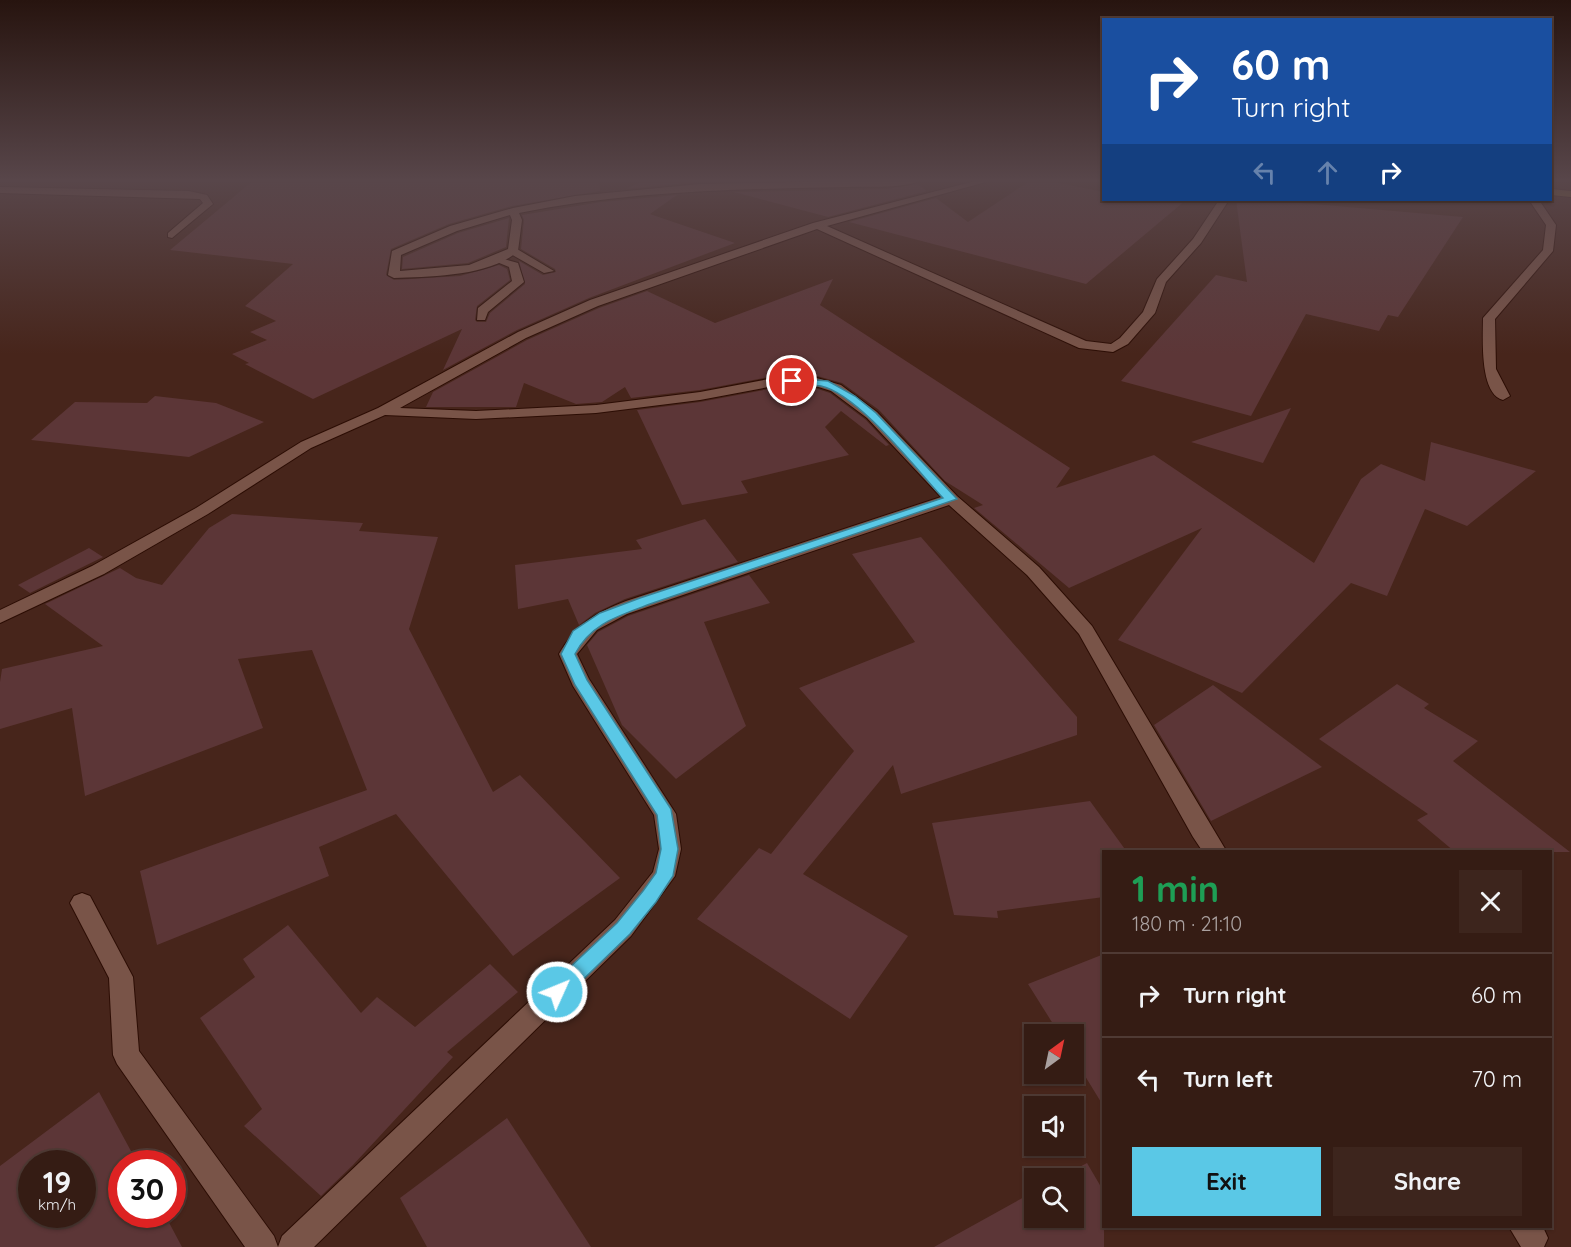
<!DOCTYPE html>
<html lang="en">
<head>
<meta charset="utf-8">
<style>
	body { margin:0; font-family:Quicksand,sans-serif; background:#3d251d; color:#f1f3f6; height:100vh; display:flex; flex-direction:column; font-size:22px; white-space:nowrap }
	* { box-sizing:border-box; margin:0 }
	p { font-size:20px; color:#aaa1a0 }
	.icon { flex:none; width:33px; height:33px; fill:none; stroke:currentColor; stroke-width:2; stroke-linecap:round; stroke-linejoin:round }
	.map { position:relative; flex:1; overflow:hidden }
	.drawer { position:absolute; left:1102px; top:850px; width:450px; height:378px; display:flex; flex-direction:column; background:#351c14; border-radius:0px; box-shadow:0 2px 4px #0004,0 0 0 2px #4f3a34 }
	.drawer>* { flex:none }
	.hud { position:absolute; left:1102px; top:18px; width:450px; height:183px; border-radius:0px; box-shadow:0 2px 4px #0004,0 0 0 2px #4f3a34; background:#1a4fa0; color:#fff; overflow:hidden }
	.needle { width:39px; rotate:33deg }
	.controls { position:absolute; left:1024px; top:1024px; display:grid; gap:12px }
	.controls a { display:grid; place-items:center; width:60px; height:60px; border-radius:0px; background:#351c14; box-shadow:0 2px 4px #0004,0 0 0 2px #4f3a34; font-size:30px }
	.speed { position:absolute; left:18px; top:1150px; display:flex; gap:12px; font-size:30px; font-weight:700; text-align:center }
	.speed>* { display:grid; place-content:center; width:78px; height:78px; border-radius:50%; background:#351c14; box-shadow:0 2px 4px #0004,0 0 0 2px #4f3a34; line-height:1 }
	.speed small { font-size:15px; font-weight:400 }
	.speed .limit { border:9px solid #d22; background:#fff; color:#111 }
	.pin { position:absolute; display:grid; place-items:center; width:51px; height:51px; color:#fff; margin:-26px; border:3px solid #fff; border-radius:50%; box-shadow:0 2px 6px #0007 }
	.me { position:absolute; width:66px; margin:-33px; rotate:46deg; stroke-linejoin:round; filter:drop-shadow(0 0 4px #0008) }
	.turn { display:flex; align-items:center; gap:21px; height:126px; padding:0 30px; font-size:27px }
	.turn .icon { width:78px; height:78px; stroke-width:2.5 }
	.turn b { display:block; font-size:42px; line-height:51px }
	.lanes { display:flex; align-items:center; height:57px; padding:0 30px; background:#0003; justify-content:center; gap:30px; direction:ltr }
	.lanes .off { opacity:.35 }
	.round { display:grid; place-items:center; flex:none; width:63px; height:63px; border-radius:0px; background:#3d251d }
	.overview { display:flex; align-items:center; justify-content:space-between; height:102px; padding:0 30px }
	h1 { font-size:36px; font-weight:700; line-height:45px; color:#1e9e55 }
	.action { display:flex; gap:12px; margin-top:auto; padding:12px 30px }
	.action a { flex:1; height:69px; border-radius:0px; background:#5ac8e6; color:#111; font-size:24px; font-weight:700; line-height:69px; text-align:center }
	.action a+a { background:#3d251d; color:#f1f3f6 }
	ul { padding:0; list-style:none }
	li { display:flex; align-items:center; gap:18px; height:84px; padding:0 30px; border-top:2px solid #4f3a34 }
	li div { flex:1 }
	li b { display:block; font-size:22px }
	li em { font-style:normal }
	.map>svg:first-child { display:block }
</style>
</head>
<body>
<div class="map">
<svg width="1571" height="1247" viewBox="0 0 1571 1247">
	<rect width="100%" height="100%" fill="#47251b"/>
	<g fill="#5c3637" fill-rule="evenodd">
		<polygon points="254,180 599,180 600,191 512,206 449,224 391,249 386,275 394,280 460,276 499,265 507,269 510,280 477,306 475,320 477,322 486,322 490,313 525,284 519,261 543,275 556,272 555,269 521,249 524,220 522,215 601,202 677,195 650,214 735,243 589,298 517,330 443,370 462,329 313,399 245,364 249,363 232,354 267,340 250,332 276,321 245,306 293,264 170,250"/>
		<polygon points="645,180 699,180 696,182 626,189"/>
		<polygon points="1031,180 1044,180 1104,192 1104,200 1186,200 1086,284 849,222 936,198 968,222"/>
		<polygon points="917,184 927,191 828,217 734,192 886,189"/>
		<polygon points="1236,200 1268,200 1463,217 1398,317 1388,315 1379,331 1306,314 1251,416 1121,381 1216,275 1247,282"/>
		<polygon points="509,218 506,247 468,263 402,269 403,257 458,233"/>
		<polygon points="833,279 820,305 1070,468 1056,488 1154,455 1314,563 1361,479 1381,464 1425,481 1431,442 1536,471 1467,526 1425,509 1387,596 1351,583 1242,693 1118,640 1202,528 1069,588 974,508 983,505 945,481 879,410 842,383 810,374 774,376 700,390 631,398 625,387 602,402 576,404 524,383 516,407 426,407 433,392 527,340 599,308 647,291 715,323"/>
		<polygon points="809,386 830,393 866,420 889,445 886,446 841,411 825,427 849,455 741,481 748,493 682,505 637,410 700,402 774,388"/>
		<polygon points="155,396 216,403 264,422 189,457 31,440 75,402 147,403"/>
		<polygon points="1291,408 1263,463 1191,442"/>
		<polygon points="232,514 363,523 359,531 438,537 409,629 493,792 520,775 620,878 513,956 396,814 319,847 329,876 157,945 140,871 367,790 312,650 238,659 263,728 85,796 72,708 0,729 0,682 2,669 103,646 45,604 120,568 136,578 162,585 209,528"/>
		<polygon points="705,519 738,562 625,599 595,613 579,625 568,599 518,609 515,565 642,549 636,540"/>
		<polygon points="921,537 1077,717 1077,735 901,794 893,765 803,874 908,936 850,1019 697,919 759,848 771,854 854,751 799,688 915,642 852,554"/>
		<polygon points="89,548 103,557 30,593 18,585"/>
		<polygon points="749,575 770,603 704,622 746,726 676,779 622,725 587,645 598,632 628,616"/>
		<polygon points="1397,684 1429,704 1424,708 1478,741 1453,761 1570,852 1455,852 1417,820 1428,814 1319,739"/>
		<polygon points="1213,685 1322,767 1211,821 1154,725"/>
		<polygon points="1090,801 1127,852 1104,852 1104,897 997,911 998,918 954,915 932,823"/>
		<polygon points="288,925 361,1013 377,997 415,1027 490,964 518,992 447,1052 453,1057 353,1165 321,1196 244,1126 262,1109 200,1018 255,977 243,959"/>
		<polygon points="1104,954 1104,1107 1074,1058 1074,1035 1060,1035 1028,984"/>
		<path d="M99,1092l39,72h-16v51h43l17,32h-182v-81zM32,1164h50v51h-50z"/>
		<polygon points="507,1118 591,1247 427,1247 400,1198"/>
		<polygon points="1087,1163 1104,1192 1104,1247 934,1247 1035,1191 1035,1218 1074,1218 1074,1179 1057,1179"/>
	</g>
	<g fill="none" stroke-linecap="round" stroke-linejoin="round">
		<g stroke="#2c0d04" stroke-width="2">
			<g id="service">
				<path d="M920,180c-13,9 -55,6 -72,7 -111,2 -220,4 -329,26l3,7 -4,31c-26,25 -89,26 -124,27l-6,-3 4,-24 58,-25 63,-18 62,-12 125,-12zM510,215l2,5 -4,29 -39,16 -69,6 1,-16 56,-24z"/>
				<path d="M1529,200h10l17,25 -3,26 -58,68 1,50 14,27 -7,4c-24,-6 -20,-63 -20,-82l60,-68 3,-25z"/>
			</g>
		</g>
		<g stroke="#2c0d04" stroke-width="2">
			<g id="minor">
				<path d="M979,180h14l-166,46 259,115 25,3 9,-6 23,-26 14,-33 36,-40 26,-39h10l-28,43 -35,39 -11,31 -27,31 -15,8 -34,-4 -262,-119 -219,77 -72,32 -126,70 76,3 120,-6 104,-13 74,-14 36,-2 31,9 36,27 80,84 82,71 53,59 135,226h-24l-10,-15 -114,-203 -52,-59 -78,-70 -322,109 -30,16 -20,24 12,25 87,135 5,35 -6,27 -44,60 -317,311h-69l-128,-183 -4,-9 -4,-77 -39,-75 4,-7 8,-3 8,3 43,81 6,74 135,185 4,11 4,-11 333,-316 38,-48 6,-23 -5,-34 -81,-129 -14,-32c17,-29 36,-41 67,-53l315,-104 -74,-79 -36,-27 -22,-7 -35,2 -74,14 -104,13 -120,6 -91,-4 -74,33 -103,66 -104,60 -104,49v-13l92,-44 104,-58 105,-66 77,-34 140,-76 72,-32 223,-77z"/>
				<polygon points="0,187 189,191 207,195 213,204 172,238 168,237 168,233 203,203 200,199 0,193"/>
				<polygon points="509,249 517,249 554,271 544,273 509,253"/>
				<polygon points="497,257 518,263 524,282 488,312 485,320 477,320 478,308 512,281 509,267 492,260"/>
				<polygon points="1509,1227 1543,1227 1548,1238 1544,1247 1521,1247"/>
			</g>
		</g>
		<g stroke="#2c0d04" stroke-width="2">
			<polygon id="primary" points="1551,189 1571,191 1571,197 1551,195"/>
		</g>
		<use href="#service" fill="#795448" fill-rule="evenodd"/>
		<use href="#minor" fill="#795448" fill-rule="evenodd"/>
		<use href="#primary" fill="#927732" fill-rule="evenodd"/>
	</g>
	<linearGradient id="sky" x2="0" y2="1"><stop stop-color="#27140f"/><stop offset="0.51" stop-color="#58464a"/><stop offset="1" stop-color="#58464a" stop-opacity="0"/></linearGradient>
	<rect width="1571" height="354" fill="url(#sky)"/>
	<path fill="#5ac8e6" stroke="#3a8296" stroke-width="1.5" d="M792,378l36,3 27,15 21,17 81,86 -307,105c-31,12 -59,19 -75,50l12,26 84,129 7,40 -5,27 -17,26 -26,32 -66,64 -7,3 -7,-3 -3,-6 3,-6 67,-63 26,-32 13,-18 5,-24 -4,-34 -82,-130 -14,-31 12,-23 27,-18 40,-15 303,-100c-27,-29 -85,-104 -122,-112 -11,-2 -22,0 -32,-3l-2,-2z"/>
</svg>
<div class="controls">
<a><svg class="needle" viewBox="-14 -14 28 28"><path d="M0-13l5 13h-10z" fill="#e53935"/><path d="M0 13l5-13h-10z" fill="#aaa1a0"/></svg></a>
<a><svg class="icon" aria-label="sound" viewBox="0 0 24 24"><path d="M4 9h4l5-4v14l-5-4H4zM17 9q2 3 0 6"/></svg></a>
<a><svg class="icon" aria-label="search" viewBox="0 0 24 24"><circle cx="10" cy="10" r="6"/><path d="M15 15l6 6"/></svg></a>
</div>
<div class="speed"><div>19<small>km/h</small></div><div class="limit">30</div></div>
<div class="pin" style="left:792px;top:381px;background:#d93025"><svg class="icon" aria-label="arrive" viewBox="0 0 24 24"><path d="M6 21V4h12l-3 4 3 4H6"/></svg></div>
<svg class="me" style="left:557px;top:992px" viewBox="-20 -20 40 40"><circle r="17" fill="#5ac8e6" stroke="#fff" stroke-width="3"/><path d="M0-11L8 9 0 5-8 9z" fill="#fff"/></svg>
<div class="hud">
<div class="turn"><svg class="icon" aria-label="right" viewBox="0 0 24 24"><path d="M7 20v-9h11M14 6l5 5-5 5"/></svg><div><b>60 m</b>Turn right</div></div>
<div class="lanes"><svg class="icon off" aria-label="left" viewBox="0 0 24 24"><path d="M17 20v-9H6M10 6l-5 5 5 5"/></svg><svg class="icon off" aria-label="ahead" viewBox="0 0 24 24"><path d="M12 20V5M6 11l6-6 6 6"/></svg><svg class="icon" aria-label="right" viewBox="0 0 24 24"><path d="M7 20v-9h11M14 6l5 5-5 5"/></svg></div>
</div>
<section class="drawer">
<div class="overview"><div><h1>1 min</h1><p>180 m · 21:10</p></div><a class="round"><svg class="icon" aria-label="close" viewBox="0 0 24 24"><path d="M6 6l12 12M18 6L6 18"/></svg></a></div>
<ul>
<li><svg class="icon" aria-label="right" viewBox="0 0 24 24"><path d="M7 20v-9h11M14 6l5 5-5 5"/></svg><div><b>Turn right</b></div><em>60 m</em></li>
<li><svg class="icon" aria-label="left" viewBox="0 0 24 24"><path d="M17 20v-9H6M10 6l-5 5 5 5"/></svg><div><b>Turn left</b></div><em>70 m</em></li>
</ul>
<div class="action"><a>Exit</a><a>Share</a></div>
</section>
</div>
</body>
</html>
